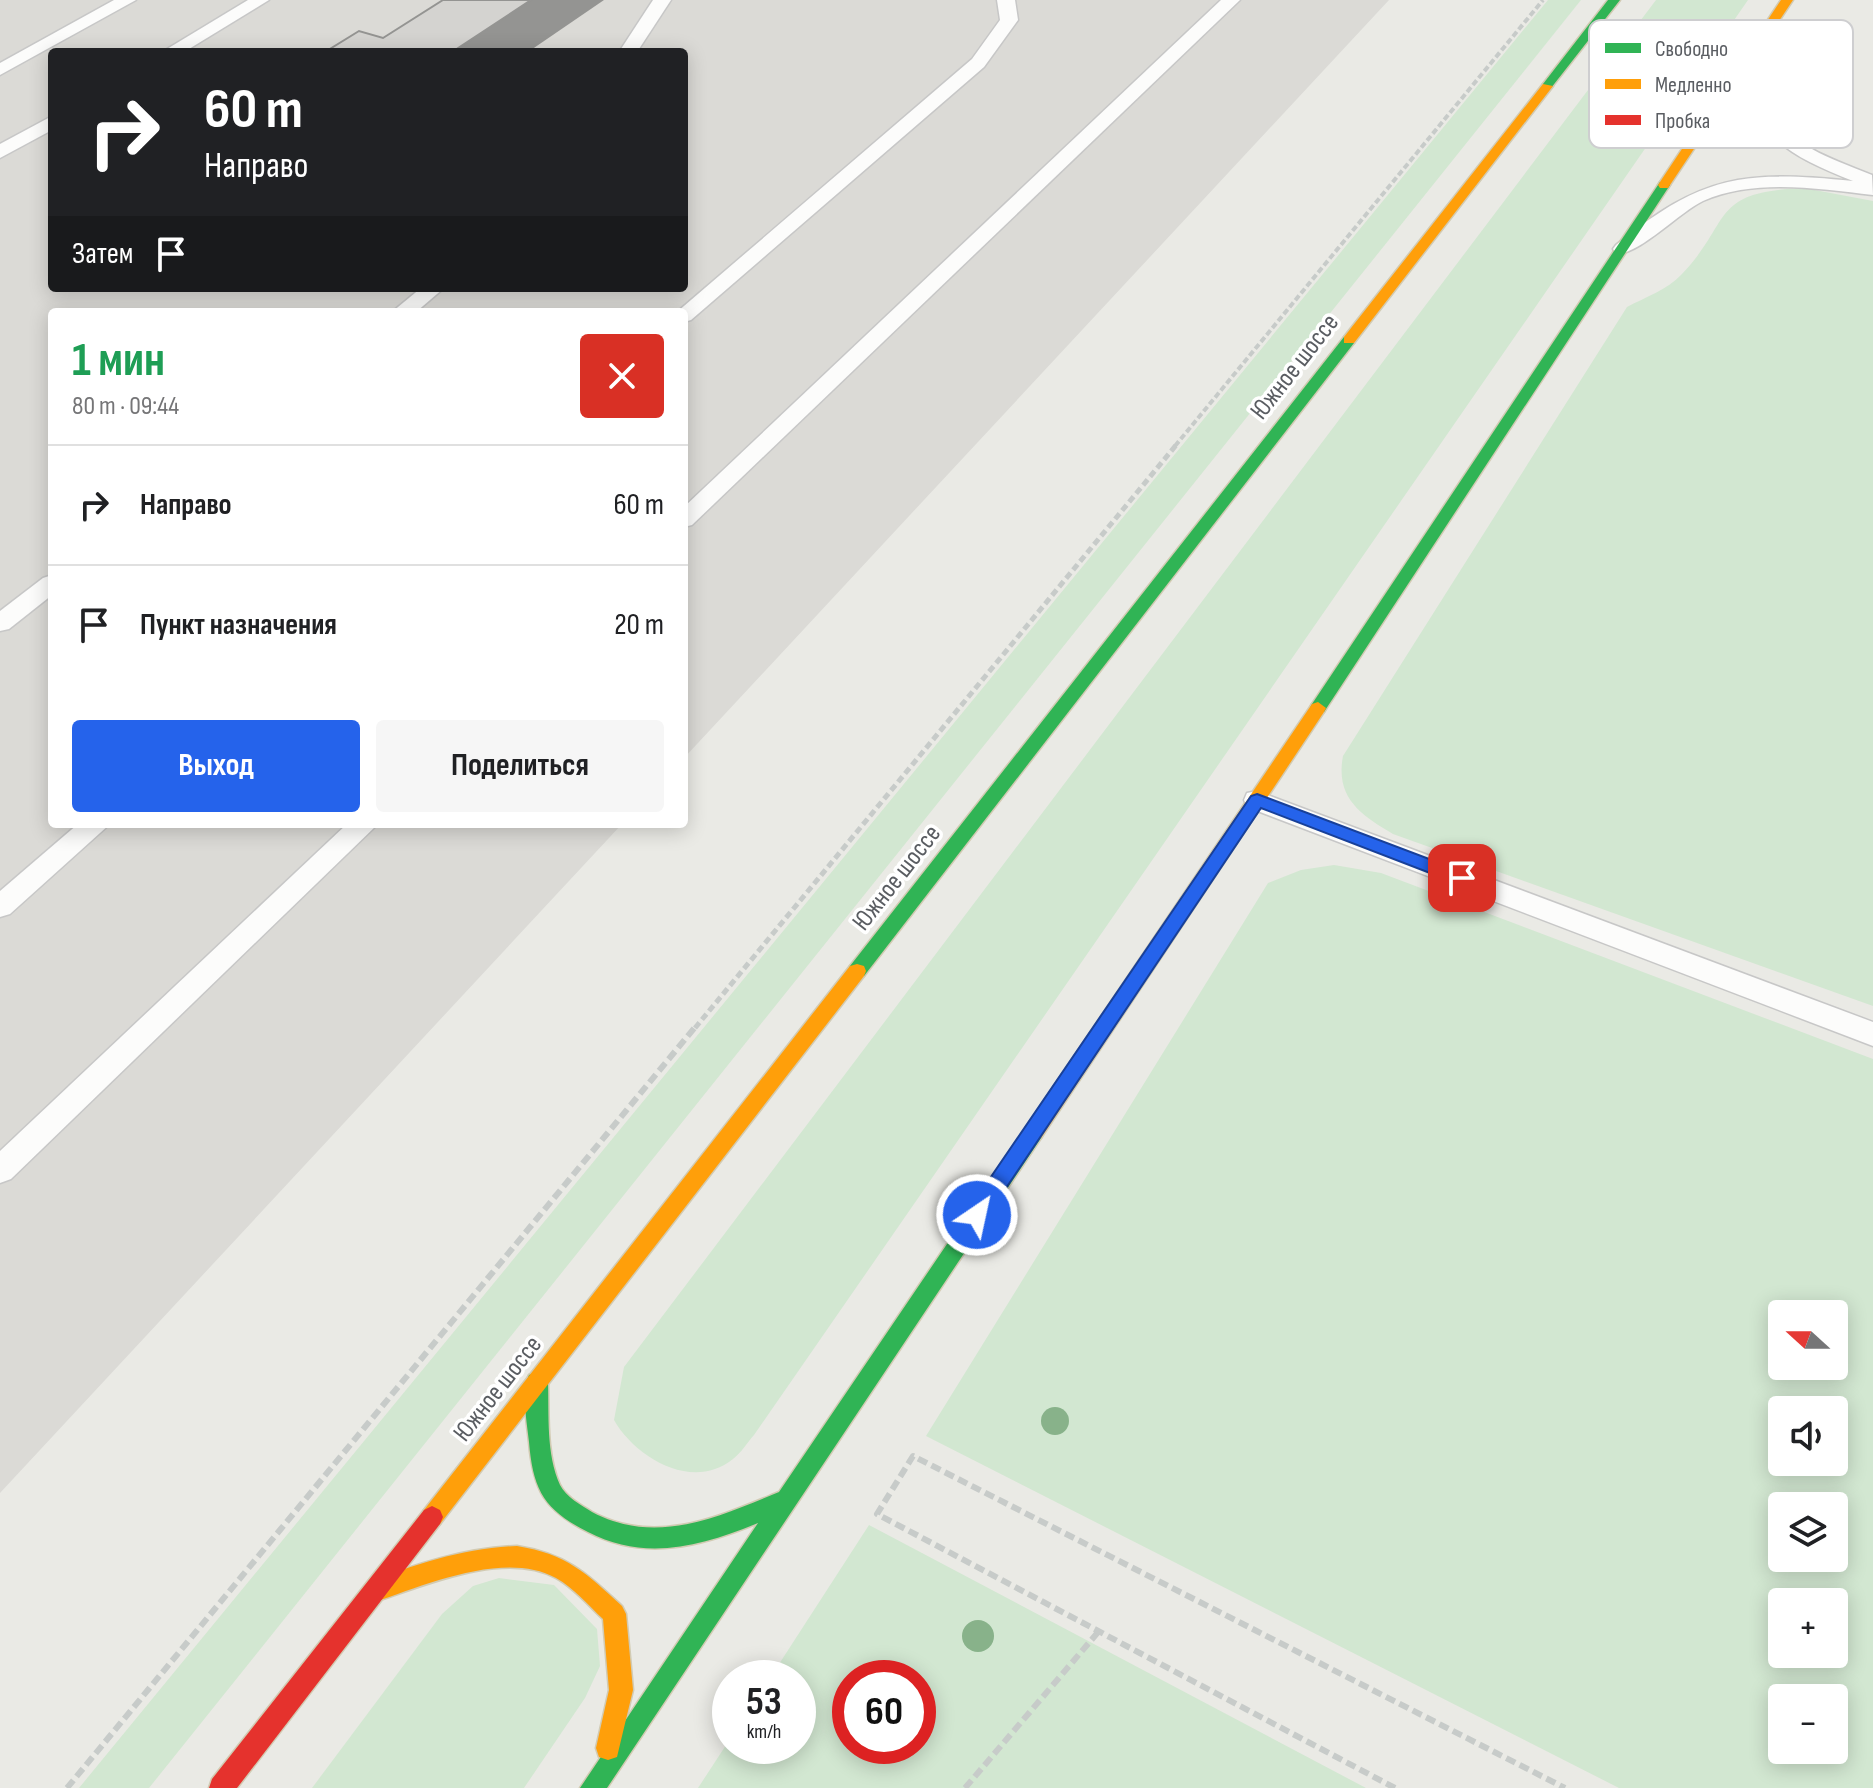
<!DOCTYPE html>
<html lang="ru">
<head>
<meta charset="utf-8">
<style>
	body { margin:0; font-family:"Sofia Sans Condensed",sans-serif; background:#f6f6f6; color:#202124; height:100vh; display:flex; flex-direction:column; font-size:30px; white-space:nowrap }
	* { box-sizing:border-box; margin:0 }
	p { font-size:26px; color:#757577 }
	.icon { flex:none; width:44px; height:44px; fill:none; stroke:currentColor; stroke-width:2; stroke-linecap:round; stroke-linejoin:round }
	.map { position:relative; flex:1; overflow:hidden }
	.panel { position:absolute; left:48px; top:308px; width:640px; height:520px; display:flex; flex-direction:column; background:#fff; border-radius:8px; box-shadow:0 4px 20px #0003 }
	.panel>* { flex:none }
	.hud { position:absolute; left:48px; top:48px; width:640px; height:244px; border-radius:8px; box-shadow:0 4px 20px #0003; background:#202124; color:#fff; overflow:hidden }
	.needle { width:52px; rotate:291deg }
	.tools { position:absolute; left:1768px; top:1300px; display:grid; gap:16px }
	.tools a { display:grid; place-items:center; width:80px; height:80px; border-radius:8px; background:#fff; box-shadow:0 4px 20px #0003; font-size:40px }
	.speed { position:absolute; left:712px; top:1660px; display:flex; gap:16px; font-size:40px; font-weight:700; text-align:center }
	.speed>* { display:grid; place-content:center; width:104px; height:104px; border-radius:50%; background:#fff; box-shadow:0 4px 20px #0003; line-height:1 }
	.speed small { font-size:20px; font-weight:400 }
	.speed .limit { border:12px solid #d22; background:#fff; color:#111 }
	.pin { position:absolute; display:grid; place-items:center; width:68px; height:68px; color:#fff; margin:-34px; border-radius:16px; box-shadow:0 4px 12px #0006 }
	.me { position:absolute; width:88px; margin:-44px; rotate:34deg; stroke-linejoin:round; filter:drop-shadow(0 0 6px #0008) }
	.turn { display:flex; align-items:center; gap:28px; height:168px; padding:0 24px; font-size:36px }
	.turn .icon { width:104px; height:104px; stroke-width:2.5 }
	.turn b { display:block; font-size:56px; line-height:68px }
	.then { display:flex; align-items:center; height:76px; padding:0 24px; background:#0003; gap:16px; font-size:30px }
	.round { display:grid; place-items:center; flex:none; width:84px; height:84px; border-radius:8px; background:#f6f6f6 }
	.overview { display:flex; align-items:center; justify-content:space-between; height:136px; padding:0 24px }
	h1 { font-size:48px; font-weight:700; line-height:60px; color:#1e9e55 }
	.cta { display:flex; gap:16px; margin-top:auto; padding:16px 24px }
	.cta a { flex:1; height:92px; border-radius:8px; background:#2563eb; color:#fff; font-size:32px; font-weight:700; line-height:92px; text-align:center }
	.cta a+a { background:#f6f6f6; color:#202124 }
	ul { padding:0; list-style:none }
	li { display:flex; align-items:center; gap:24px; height:120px; padding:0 24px; border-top:2px solid #e0e0e0 }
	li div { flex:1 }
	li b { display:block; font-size:30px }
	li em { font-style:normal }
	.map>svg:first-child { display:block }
</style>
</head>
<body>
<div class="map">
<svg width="1873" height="1788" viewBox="0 0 1873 1788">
	<rect width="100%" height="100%" fill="#eaeae5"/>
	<path fill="#dbdad6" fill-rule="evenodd" d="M0,0h1389l-705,758v-446h-632v512h570l-622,669zM52,52h632v236h-632z"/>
	<g fill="#d2e7d1" fill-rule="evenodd">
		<polygon points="1548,0 1581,0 149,1788 79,1788"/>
		<path d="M1656,0h92l-994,1435c-7,8 -13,18 -21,24 -41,33 -98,-2 -119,-39l10,-53z"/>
		<path d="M1804,188l69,13v805l-480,-172c-32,-19 -58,-36 -50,-78l284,-449c17,-9 41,-18 54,-32 53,-55 27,-83 123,-87z"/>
		<path d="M1334,865l47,8 492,186v729h-254l-693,-352 342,-553 33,-13zM1782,1314h52v52h-52zM1782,1410h52v52h-52zM1782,1506h52v52h-52zM1782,1602h52v52h-52zM1782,1698h52v52h-52z"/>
		<path d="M869,1525l497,263h-668l32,-49v7h68v-68h-28zM850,1678h68v68h-68z"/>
		<polygon points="499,1578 554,1585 597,1629 600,1666 585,1698 524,1788 312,1788 442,1614 473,1586"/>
	</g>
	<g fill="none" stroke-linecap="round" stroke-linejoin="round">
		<g stroke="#c7c7c7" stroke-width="3">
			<g id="lane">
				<polygon points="114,0 136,0 0,75 0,63"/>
				<polygon points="248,0 269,0 184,52 162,52"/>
				<polygon points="653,0 671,0 637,52 619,52"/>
				<polygon points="997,0 1015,0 1018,20 984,67 691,320 684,322 684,312 677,312 972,59 1000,20"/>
				<polygon points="1221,0 1240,0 692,525 684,527 684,507"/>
				<path d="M1752,47l9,5c7,86 37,93 111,123l1,20c-54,-6 -118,-17 -170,6 -22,10 -68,57 -87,52l-3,-4 3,-4c86,-70 127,-75 237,-64 -72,-29 -104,-47 -110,-129z"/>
				<polygon points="52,116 52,130 0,158 0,144"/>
				<polygon points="421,288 444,288 416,312 392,312"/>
				<polygon points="52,575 52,595 9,629 0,631 0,611 43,578"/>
				<polygon points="1257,791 1873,1022 1873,1046 1247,807 1244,800 1247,793"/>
				<polygon points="78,824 110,824 10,914 0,917 0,891"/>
				<polygon points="347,824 378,824 11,1179 0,1183 0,1151"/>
			</g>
		</g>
		<g stroke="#d2cbb3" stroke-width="3">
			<g id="fast">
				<polygon points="1608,0 1620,0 1551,88 1543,88 1543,84"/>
				<polygon points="1660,182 1670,185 1324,712 1312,712 1310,708 1312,704"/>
				<polygon points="1349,336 1354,337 1354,343 864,976 850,976 848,971 850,966 1344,337"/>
				<path d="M1034,1124l7,2 3,6 -3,6 -434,650h-27l178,-265c-56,23 -113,39 -170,9 -44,-22 -55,-42 -59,-90 -2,-19 -8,-50 0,-67l8,-3 8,3 3,7c1,33 -2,72 12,103 6,12 21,20 32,27 64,34 126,5 187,-20l248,-366z"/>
			</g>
		</g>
		<g stroke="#d2cbb3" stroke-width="3">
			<g id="slow">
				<polygon points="1781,0 1793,0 1668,188 1660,188 1658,185"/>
				<polygon points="1543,84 1553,86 1354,343 1344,343 1344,337"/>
				<polygon points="1318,702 1326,708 1324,712 1041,1138 1034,1140 1027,1138 1024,1132 1027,1126 1312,704"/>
				<polygon points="857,964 864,966 866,971 864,976 440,1524 432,1528 424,1524 421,1517 424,1510 850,966"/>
				<path d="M517,1546c50,8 69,27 105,60l4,8 7,76 -16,67 -9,3 -9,-3 -3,-9 13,-58 -6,-71c-15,-14 -29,-31 -47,-41 -51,-28 -131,7 -181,24l-8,-3 -4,-8 4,-8c48,-19 98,-35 150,-37z"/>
			</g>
		</g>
		<g stroke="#d2cbb3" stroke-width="3">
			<polygon id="jam" points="432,1506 440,1510 443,1517 440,1524 237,1788 209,1788 212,1779 424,1510"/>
		</g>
		<polyline stroke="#c7cbc9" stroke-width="4" stroke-dasharray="6 3" stroke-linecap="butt" points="1175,446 1543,0"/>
		<polyline stroke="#c7cbc9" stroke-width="5" stroke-dasharray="7 4" stroke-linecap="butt" points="695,1028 1177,444"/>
		<g stroke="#c7cbc9" stroke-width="6" stroke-dasharray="10 5" stroke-linecap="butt">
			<polyline points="67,1788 696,1026"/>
			<polyline points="965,1788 1099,1631"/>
			<polyline points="1395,1788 877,1514 913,1456 1565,1788"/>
		</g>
		<use href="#lane" fill="#fcfcfb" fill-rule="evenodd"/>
		<use href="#fast" fill="#30b455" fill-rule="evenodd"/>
		<use href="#slow" fill="#ff9f0a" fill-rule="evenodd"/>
		<use href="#jam" fill="#e5322d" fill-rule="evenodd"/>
	</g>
	<g fill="#88b28a">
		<circle cx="1055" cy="1421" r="14"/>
		<circle cx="978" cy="1636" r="16"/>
	</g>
	<polygon fill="#949492" points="531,0 604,0 528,52 452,52"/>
	<polygon fill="#d4d3d0" stroke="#949492" stroke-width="2" points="443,0 531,0 452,52 325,52 359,31 383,38"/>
	<polygon fill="#2563eb" stroke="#184099" stroke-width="2" points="1257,794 1469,874 1471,878 1462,885 1456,883 1261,808 984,1221 969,1221 966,1215 969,1209 1251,796"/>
	<g text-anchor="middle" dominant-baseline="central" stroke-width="7" stroke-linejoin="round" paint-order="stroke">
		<g font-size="26" fill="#5a5d62" stroke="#fff">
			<text transform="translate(1295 367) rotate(-52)">Южное шоссе</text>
			<text transform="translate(897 878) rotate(-52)">Южное шоссе</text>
			<text transform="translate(498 1389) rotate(-52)">Южное шоссе</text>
		</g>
	</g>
	<rect x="1589" y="20" width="264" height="128" rx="12" fill="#fff" stroke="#ceced0" stroke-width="2"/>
	<rect x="1605" y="43" width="36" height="10" fill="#30b455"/>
	<rect x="1605" y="79" width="36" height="10" fill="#ff9f0a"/>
	<rect x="1605" y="115" width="36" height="10" fill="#e5322d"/>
	<g font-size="22" fill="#5a5d62">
		<text x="1655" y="56">Свободно</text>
		<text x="1655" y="92">Медленно</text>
		<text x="1655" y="128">Пробка</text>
	</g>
</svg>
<div class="tools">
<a><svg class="needle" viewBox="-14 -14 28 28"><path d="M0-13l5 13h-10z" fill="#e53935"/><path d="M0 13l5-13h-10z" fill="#757577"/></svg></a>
<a><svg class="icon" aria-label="sound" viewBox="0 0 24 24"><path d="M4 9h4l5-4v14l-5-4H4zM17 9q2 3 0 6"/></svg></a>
<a><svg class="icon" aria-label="layers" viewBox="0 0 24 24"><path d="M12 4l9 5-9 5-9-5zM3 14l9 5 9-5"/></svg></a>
<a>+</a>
<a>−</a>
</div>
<div class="speed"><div>53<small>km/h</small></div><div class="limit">60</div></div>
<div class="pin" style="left:1462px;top:878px;background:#d93025"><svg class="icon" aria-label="arrive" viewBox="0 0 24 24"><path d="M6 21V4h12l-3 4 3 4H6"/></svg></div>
<svg class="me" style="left:977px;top:1215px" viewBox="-20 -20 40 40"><circle r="17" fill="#2563eb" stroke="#fff" stroke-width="3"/><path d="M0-11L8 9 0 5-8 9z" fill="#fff"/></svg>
<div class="hud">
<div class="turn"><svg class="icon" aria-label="right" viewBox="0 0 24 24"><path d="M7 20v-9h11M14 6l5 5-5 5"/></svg><div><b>60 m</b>Направо</div></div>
<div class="then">Затем<svg class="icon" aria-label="arrive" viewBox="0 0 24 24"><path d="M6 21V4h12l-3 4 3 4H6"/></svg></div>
</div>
<section class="panel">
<div class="overview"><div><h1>1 мин</h1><p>80 m · 09:44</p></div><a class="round" style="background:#d93025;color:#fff"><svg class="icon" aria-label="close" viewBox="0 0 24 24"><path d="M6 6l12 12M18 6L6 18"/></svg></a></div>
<ul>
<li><svg class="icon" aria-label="right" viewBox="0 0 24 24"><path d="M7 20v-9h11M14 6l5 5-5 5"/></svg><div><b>Направо</b></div><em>60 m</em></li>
<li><svg class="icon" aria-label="arrive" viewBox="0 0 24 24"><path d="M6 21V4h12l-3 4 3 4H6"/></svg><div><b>Пункт назначения</b></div><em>20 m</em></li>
</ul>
<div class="cta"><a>Выход</a><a>Поделиться</a></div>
</section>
</div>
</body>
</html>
